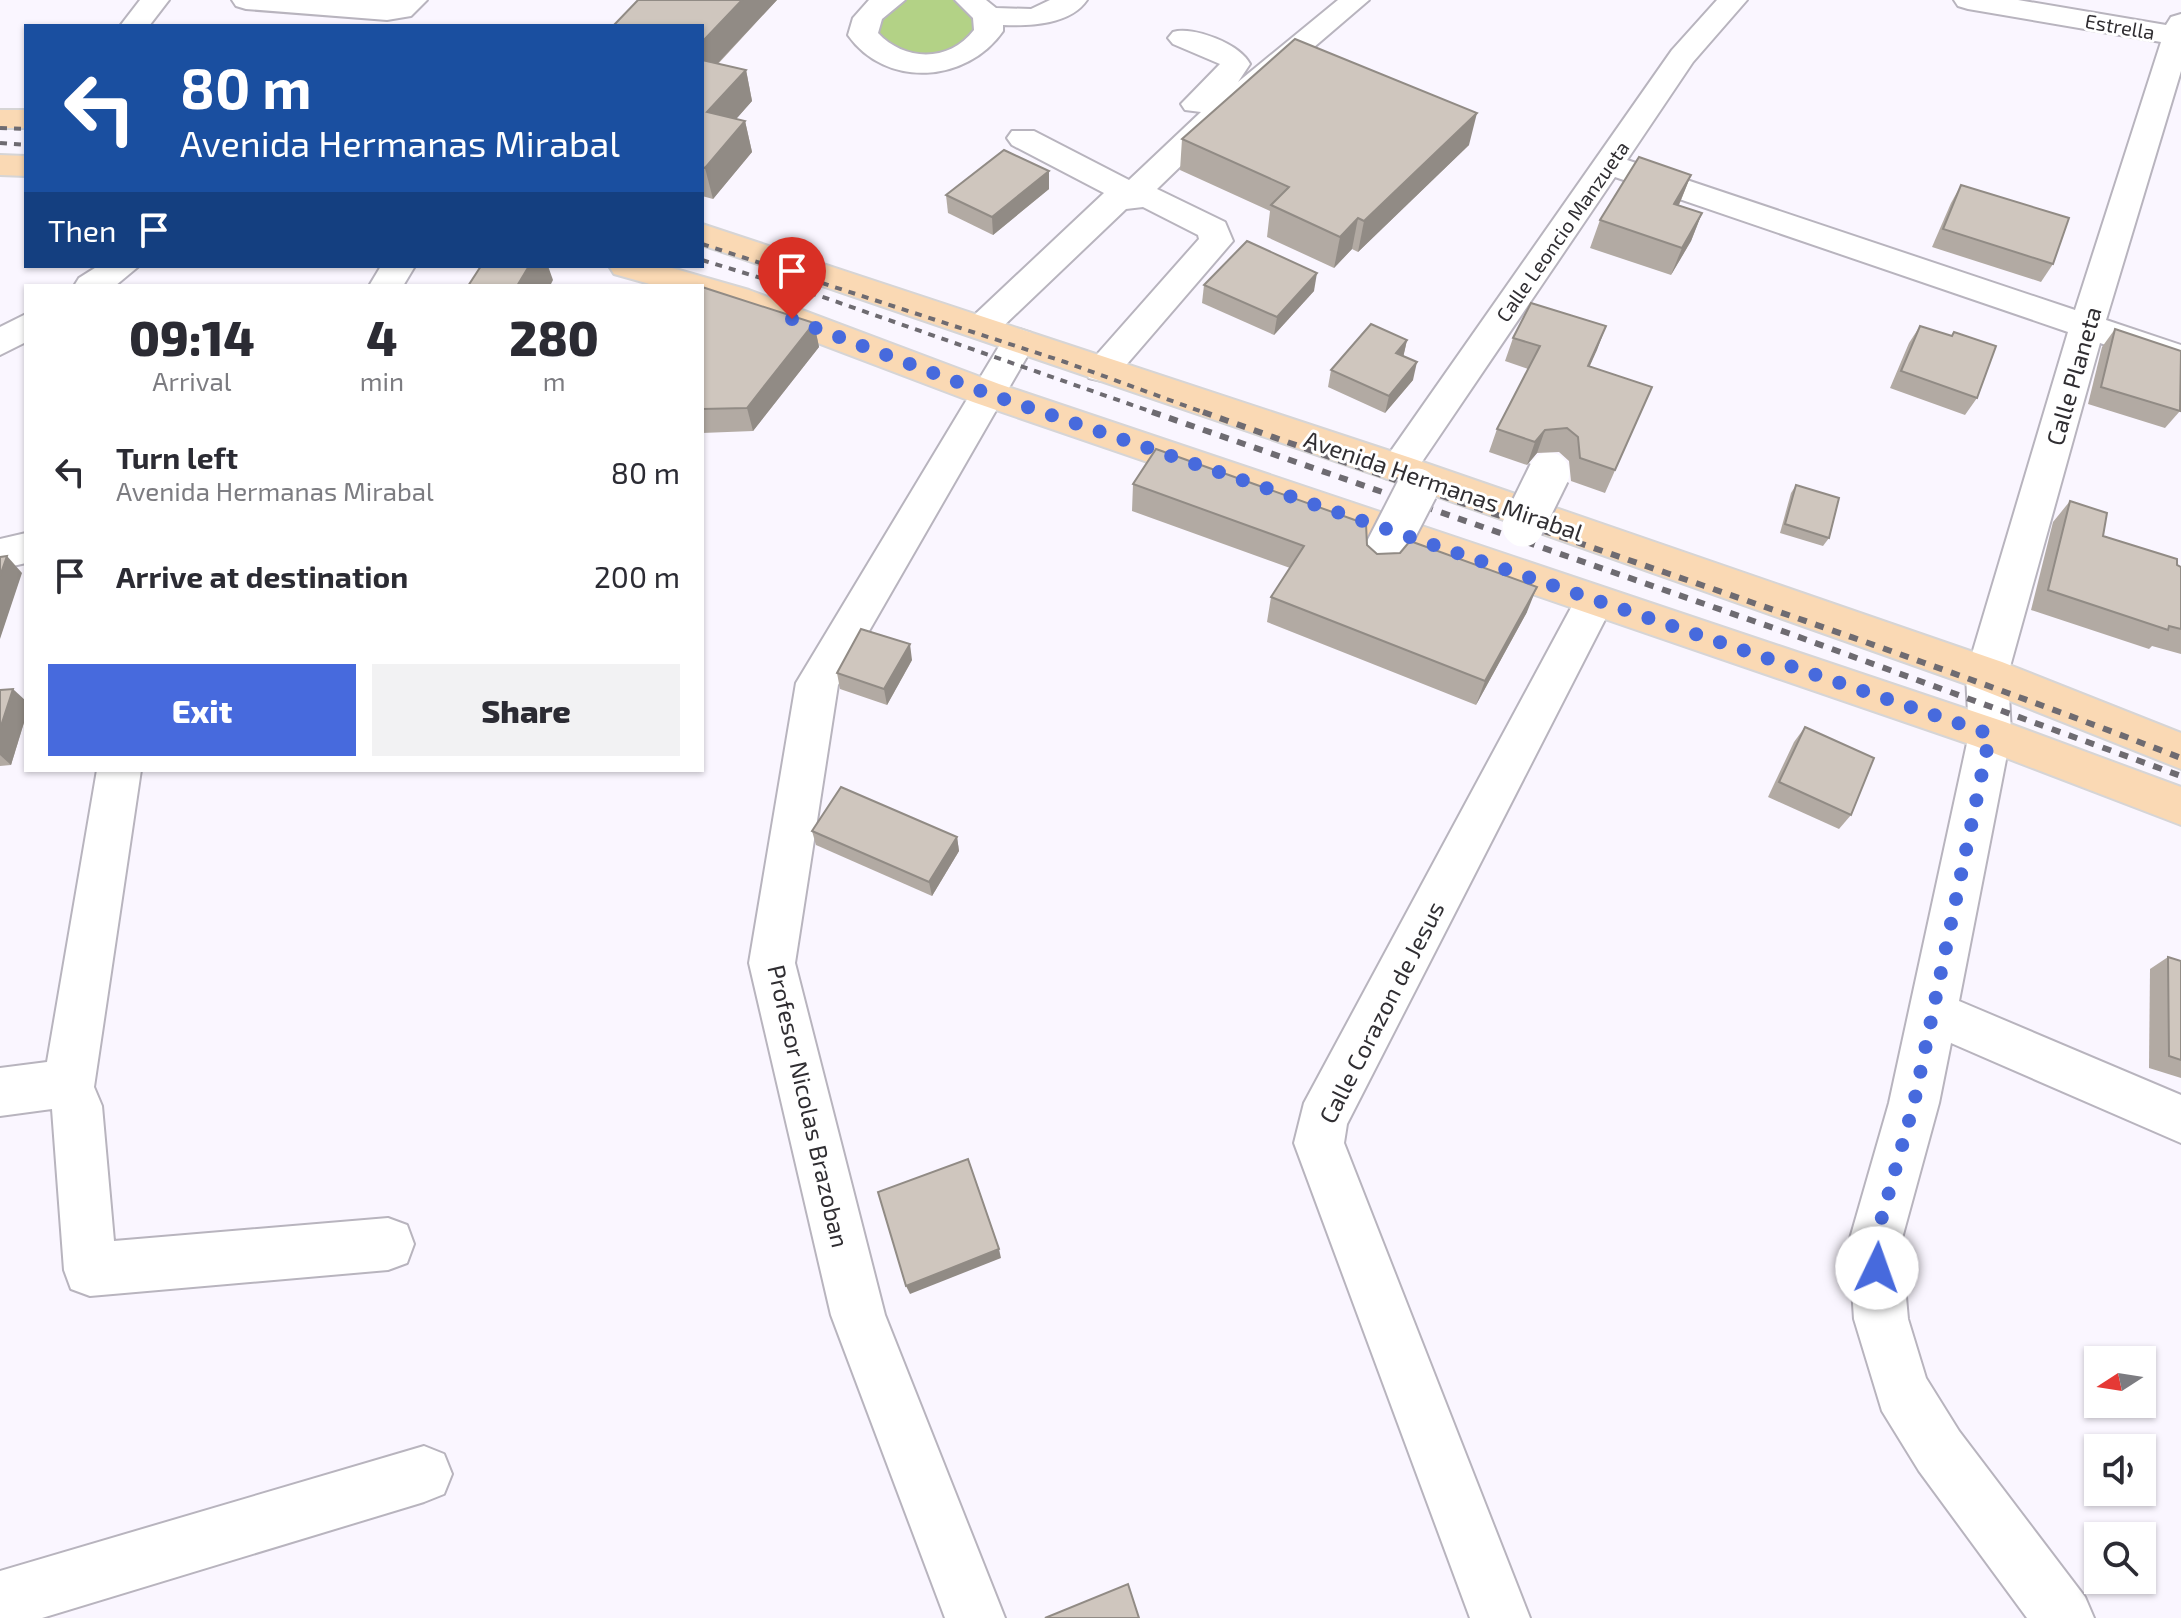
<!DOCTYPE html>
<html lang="en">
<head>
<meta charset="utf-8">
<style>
	body { margin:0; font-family:"Exo 2",sans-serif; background:#f2f2f3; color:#2b2b33; height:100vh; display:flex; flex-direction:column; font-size:30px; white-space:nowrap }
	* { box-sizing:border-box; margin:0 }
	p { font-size:26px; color:#7c7c81 }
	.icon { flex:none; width:44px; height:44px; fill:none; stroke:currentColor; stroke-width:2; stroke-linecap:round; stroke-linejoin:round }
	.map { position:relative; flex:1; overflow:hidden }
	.sheet { position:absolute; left:24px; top:284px; width:680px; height:488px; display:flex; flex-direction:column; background:#fff; border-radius:0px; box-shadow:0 2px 6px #0004 }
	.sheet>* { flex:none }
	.banner { position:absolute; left:24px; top:24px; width:680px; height:244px; border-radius:0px; box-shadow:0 2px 6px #0004; background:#1a4fa0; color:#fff; overflow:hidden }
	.needle { width:52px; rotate:258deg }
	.controls { position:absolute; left:2084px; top:1346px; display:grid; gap:16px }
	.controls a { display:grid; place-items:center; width:72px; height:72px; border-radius:0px; background:#fff; box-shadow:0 2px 6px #0004; font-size:40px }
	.pin { position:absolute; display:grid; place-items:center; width:68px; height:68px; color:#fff; margin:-82px -34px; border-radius:50% 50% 50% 0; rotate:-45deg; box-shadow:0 0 8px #0007 }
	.pin .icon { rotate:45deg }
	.me { position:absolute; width:88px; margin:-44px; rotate:3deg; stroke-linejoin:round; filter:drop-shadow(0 0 6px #0008) }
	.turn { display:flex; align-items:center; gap:28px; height:168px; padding:0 24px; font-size:36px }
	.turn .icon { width:104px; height:104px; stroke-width:2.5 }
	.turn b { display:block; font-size:56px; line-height:68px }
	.then { display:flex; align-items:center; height:76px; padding:0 24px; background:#0003; gap:16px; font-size:30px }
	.eta { display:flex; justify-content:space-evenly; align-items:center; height:136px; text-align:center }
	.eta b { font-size:48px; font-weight:800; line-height:56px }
	.button { display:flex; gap:16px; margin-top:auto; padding:16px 24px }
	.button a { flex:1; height:92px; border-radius:0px; background:#476add; color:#fff; font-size:32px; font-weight:800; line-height:92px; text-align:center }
	.button a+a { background:#f2f2f3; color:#2b2b33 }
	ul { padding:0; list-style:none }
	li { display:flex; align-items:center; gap:24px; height:104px; padding:0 24px }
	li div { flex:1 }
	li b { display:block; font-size:30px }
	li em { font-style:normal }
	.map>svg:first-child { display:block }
</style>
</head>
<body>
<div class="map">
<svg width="2181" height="1618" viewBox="0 0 2181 1618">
	<rect width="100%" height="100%" fill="#faf6ff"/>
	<polygon fill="#b3d286" points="903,0 958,0 981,15 972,45 921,59 876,42 872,22"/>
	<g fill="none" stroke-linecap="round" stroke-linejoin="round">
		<g stroke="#b8b4be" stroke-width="4">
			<g id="minor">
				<polygon points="140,0 169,0 149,26 120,26"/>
				<polygon points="232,0 427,0 411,16 387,20 246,9 236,6"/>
				<path d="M869,0h36l-23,19 -4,14c26,28 71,30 96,-3l-1,-12 -18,-18h31l10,8 35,1 19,-9h37c-17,25 -57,26 -84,25v6c-36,52 -117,58 -155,4l5,-17z"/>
				<path d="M1338,0h31l-147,126 -65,63 68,33 8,19 -118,137 -13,3 -13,-3 -5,-9 115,-130 -1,-4 -55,-28 -17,2 -132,126 -12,4 -12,-4 -5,-8 5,-8 134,-126 -92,-48 -5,-7 5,-7h22l95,49 72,-68 -16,-2 -4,-6 39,-40 -47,-20 -5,-6 5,-6c21,-6 67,12 77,32l-12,18z"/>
				<polygon points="1717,0 1747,0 1693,62 1627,160 2075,310 2161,42 1968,9 1958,6 1954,0 2018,0 2166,25 2171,17 2181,14 2181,71 2106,320 2181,345 2181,370 2100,343 2008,674 2011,734 1959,1001 2181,1095 2181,1143 1951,1043 1939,1103 1901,1242 1908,1319 1926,1378 1959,1431 2085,1597 2094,1618 2027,1618 1919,1471 1882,1411 1854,1319 1849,1242 1889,1103 1969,734 1966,674 2068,332 1615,177 1411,478 1398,481 1385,478 1379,468 1672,50"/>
				<polygon points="98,266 139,266 115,286 74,286 79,278"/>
				<polygon points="381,266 415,266 403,286 369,286"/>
				<polygon points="26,314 26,342 0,355 0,327"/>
				<polygon points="1019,329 1031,333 1036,341 838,685 795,963 885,1315 1005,1618 945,1618 831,1315 749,963 796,683 1007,333"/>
				<polygon points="26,533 26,563 0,569 0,539"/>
				<polygon points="1594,587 1608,591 1614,602 1347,1124 1344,1143 1530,1618 1470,1618 1294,1143 1304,1103 1580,591"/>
				<polygon points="97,770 141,770 94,1087 102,1106 114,1241 388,1218 407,1225 414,1244 407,1263 388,1270 90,1296 71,1289 64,1270 52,1109 0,1116 0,1068 47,1062"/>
				<polygon points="424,1446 444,1454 452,1474 444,1494 424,1502 42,1618 0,1618 0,1571"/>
			</g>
		</g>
		<g stroke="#d6d5d6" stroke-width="4">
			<g id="major">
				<rect x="0" y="110" width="26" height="18"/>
				<polygon points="0,155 26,156 26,176 0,175"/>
				<polygon points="702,224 1411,458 2002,662 2181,733 2181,769 1972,686 1385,478 702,245"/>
				<polygon points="609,266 665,266 749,290 999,384 2005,722 2181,787 2181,825 1975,746 973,402 702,299 702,286 657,286 614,274"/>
			</g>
		</g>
		<use href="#minor" fill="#fff" fill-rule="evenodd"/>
		<use href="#major" fill="#fad9b4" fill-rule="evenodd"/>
		<g stroke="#6e6b71" stroke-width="4" stroke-dasharray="7 7" stroke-linecap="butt">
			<polyline points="0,128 26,129"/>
			<polyline points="0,143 26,145"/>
			<polyline points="702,244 1065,362 1208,414"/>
			<polyline points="702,260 820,296 1158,414"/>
		</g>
		<g stroke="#6e6b71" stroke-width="6" stroke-dasharray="9 9" stroke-linecap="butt">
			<polyline points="1152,412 1788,633 2181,776"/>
			<path d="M1203,412c325,117 655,221 978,346"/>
		</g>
		<g stroke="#b8b4be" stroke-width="45" stroke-linecap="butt">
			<g id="minor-bridge">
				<polyline points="1523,526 1549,473"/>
				<polyline points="1381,559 1417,489"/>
			</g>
		</g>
		<use href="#minor-bridge" stroke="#fff" stroke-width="41"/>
	</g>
	<g fill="#b2aaa3">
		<polygon points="638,0 777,0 718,64 746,70 752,101 736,119 745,121 752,152 713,199 702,196 702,26"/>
		<polygon points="1182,139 1469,145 1358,252 1352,249 1334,268 1267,237 1270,211 1180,170"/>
		<polygon points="1049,171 1049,189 993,235 948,213 946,195"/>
		<polygon points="1691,175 1679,205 1702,213 1691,241 1671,275 1590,248 1600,220"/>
		<polygon points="1961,185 2053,264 2041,282 1932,247 1951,203"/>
		<polygon points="1204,285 1314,291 1274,335 1202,303"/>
		<polygon points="702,287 814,323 819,347 753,431 702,433"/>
		<polygon points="1606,326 1589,366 1652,387 1605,493 1571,481 1569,461 1559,452 1537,453 1527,465 1489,452 1497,429 1528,369 1505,361 1513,338"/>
		<polygon points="1920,326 1951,336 1954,332 1977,398 1965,415 1890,388 1909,343"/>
		<polygon points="2115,329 2180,411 2165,428 2088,404 2102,347"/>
		<polygon points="1407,340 1403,357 1413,380 1385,413 1328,387 1331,370"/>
		<polygon points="1133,484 1367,545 1377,554 1527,612 1476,705 1267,622 1271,597 1290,568 1132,511"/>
		<polygon points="1796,485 1829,538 1823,546 1780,533 1791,493"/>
		<polygon points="2070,501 2103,536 2181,567 2181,654 2152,646 2149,649 2031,610 2053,522"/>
		<polygon points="912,660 887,705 840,689 837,673"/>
		<polygon points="0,690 26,701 26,716 11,765 0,766"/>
		<polygon points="1805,727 1851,815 1839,829 1768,797 1794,742"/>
		<polygon points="812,831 957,837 959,851 932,896 816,845"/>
		<polygon points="2168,957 2181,961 2181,1078 2149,1068 2150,969"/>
	</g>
	<g fill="#918b85">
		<polygon points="742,0 777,0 702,80 702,42"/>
		<polygon points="746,70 752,101 715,143 707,112"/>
		<polygon points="1477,113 1469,145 1358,252 1364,221"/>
		<polygon points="745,121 752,152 713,199 705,168"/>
		<polygon points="1049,171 1049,189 993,235 992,217"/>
		<polygon points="1691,175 1680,202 1663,232 1674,204"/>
		<polygon points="1702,213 1691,241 1671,275 1682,248"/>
		<polygon points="1358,218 1352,249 1334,268 1340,237"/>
		<polygon points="529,266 548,266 553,280 550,286 517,286"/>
		<polygon points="1317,273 1314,291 1274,335 1277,317"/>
		<polygon points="814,323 819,347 753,431 747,408"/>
		<polygon points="1606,326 1597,350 1579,390 1588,366"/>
		<polygon points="1407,340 1403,358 1396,353"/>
		<polygon points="1417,362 1413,380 1385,413 1389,396"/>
		<polygon points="1545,430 1537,453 1527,465 1535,442"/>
		<polygon points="7,556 22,573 0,639 0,576"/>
		<polygon points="1537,587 1527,612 1476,705 1485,681"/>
		<polygon points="910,644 912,660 887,705 884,689"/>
		<polygon points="13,689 26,701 26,716 11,765 0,755 0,729"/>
		<polygon points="957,837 959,851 932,896 929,882"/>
		<polygon points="999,1249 1001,1258 910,1294 906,1286"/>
	</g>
	<g fill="#cfc6be" stroke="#918b85" stroke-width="2">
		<polygon points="638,0 742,0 702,42 702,26 613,26"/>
		<polygon points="1295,39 1477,113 1364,221 1358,218 1340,237 1271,205 1289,187 1182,139"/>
		<polygon points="702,60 746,70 707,112 745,121 705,168 702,167"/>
		<polygon points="1004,150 1049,171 992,217 946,195"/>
		<polygon points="1639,157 1691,175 1674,204 1702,213 1682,248 1600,220"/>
		<polygon points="1961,185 2069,218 2053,264 1943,229"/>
		<polygon points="1247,241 1317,273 1277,317 1204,285"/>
		<polygon points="481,266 529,266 517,286 468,286"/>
		<polygon points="702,287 814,323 747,408 702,409"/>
		<polygon points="1531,303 1606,326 1588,366 1652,387 1615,470 1580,458 1578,437 1567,428 1545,430 1535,442 1497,429 1540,346 1513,338"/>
		<polygon points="1371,324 1407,340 1396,353 1417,362 1389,396 1331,370"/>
		<polygon points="1920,326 1952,336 1954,332 1996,346 1977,398 1901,371"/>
		<polygon points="2115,329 2181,351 2180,411 2101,387"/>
		<polygon points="1156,449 1366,524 1367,545 1377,554 1400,553 1410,541 1537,587 1485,681 1271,597 1304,546 1133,484"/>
		<polygon points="1796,485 1839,498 1829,538 1785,524"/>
		<polygon points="2070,501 2107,513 2103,536 2177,559 2177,565 2181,567 2181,629 2169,626 2168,630 2048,590"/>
		<polygon points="7,556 0,576 0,557"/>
		<polygon points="861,629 910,644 884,689 837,673"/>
		<polygon points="13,689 0,729 0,690"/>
		<polygon points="1805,727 1874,758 1851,815 1779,782"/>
		<polygon points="841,787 957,837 929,882 812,831"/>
		<polygon points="2168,957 2181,961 2181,1060 2169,1056"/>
		<polygon points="968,1159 999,1249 906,1286 878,1192"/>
		<polygon points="1128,1584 1139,1618 1045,1618"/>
	</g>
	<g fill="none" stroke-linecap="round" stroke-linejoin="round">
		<polyline stroke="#476add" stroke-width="14" stroke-dasharray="0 25.2" points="792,319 986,393 1990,734 1914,1103 1875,1242 1877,1268"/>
	</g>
	<g text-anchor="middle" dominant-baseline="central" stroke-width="6" stroke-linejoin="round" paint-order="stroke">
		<g font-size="20" fill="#302e32" stroke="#fff">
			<text transform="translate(2120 26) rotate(10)">Estrella</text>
			<text transform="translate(1562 231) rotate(-55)">Calle Leoncio Manzueta</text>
		</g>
		<g font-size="24" fill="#302e32" stroke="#fff">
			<text transform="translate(2073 376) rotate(-74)">Calle Planeta</text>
			<text transform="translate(1444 485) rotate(19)">Avenida Hermanas Mirabal</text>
			<text transform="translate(1381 1012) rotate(-63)">Calle Corazon de Jesus</text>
			<text transform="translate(809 1106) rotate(77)">Profesor Nicolas Brazoban</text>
		</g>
	</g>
</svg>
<div class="controls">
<a><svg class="needle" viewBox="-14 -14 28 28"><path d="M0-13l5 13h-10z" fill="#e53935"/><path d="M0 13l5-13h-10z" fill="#7c7c81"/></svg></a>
<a><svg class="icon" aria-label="sound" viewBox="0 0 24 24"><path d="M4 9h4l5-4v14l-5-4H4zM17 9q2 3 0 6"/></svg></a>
<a><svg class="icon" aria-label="search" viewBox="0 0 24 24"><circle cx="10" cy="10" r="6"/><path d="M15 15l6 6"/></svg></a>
</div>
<div class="pin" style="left:792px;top:319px;background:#d93025"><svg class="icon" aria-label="arrive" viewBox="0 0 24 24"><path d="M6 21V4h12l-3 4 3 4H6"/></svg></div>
<svg class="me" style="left:1877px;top:1268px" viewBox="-20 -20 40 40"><circle r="19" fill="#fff"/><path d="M0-13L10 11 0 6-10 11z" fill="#476add"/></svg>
<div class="banner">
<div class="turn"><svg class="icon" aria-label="left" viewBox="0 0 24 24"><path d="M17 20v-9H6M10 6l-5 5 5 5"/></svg><div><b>80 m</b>Avenida Hermanas Mirabal</div></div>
<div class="then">Then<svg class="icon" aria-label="arrive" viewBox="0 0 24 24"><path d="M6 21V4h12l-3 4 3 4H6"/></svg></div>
</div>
<section class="sheet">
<div class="eta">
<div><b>09:14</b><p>Arrival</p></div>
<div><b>4</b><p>min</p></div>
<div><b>280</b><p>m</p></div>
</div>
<ul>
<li><svg class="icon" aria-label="left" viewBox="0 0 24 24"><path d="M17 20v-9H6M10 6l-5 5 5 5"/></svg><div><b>Turn left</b><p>Avenida Hermanas Mirabal</p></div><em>80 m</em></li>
<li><svg class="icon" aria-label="arrive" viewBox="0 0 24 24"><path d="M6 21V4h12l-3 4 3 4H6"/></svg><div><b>Arrive at destination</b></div><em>200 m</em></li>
</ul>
<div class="button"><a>Exit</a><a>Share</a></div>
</section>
</div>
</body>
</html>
